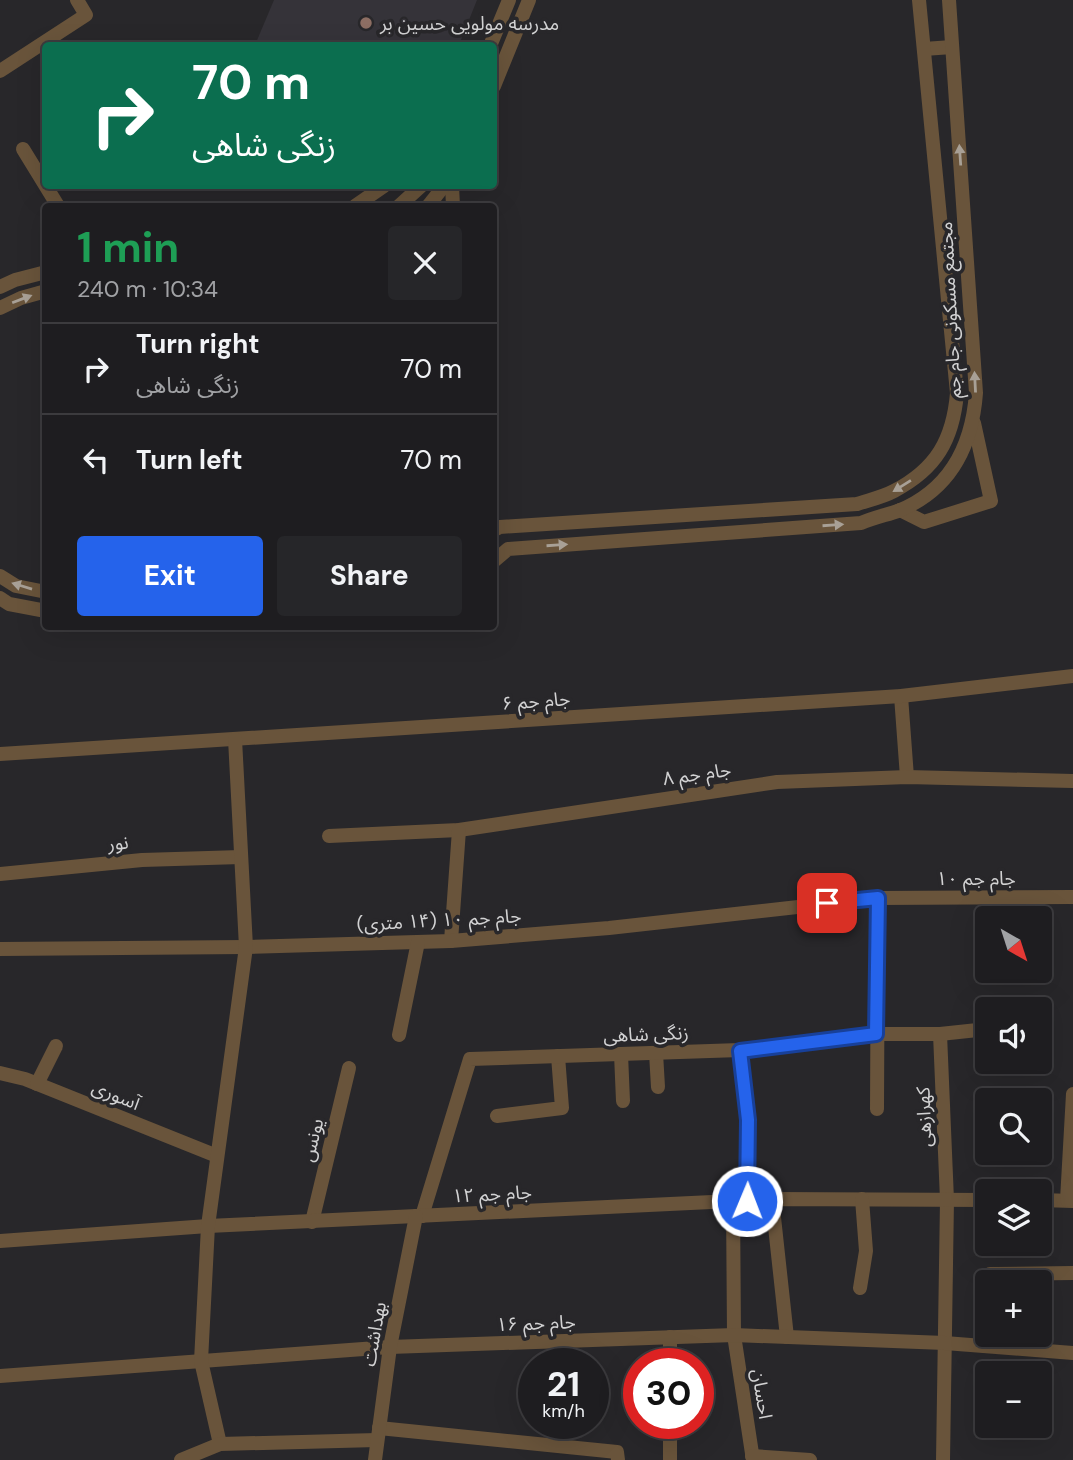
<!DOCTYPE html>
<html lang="en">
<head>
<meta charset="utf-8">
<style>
	body { margin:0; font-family:"DM Sans","Noto Sans Arabic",sans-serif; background:#262629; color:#f1f3f6; height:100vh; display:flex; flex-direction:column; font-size:26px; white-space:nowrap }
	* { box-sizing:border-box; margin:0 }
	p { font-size:23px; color:#a1a2a5 }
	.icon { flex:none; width:38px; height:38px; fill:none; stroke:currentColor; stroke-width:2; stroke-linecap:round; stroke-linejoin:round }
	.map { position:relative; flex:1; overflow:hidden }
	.side { position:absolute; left:42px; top:203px; width:455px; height:427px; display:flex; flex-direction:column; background:#1e1d20; border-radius:7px; box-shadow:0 7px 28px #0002,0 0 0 2px #3c3b3e }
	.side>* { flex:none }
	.banner { position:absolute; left:42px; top:42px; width:455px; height:147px; border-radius:7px; box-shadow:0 7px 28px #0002,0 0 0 2px #3c3b3e; background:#0b6e4f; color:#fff; overflow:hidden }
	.needle { width:46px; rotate:141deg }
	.fabs { position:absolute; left:975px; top:906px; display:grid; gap:14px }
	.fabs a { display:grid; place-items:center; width:77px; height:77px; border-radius:7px; background:#1e1d20; box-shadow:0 7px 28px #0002,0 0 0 2px #3c3b3e; font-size:35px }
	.speed { position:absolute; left:518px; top:1348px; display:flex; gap:14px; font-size:35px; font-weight:700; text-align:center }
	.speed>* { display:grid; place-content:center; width:91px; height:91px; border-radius:50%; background:#1e1d20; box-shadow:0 7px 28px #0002,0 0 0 2px #3c3b3e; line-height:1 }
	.speed small { font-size:18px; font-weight:400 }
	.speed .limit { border:10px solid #d22; background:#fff; color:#111 }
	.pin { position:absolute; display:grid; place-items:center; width:60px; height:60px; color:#fff; margin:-30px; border-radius:14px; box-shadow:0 4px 10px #0006 }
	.me { position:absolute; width:77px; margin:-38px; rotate:1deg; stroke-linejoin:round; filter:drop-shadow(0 0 5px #0008) }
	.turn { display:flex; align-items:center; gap:24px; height:147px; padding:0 35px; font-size:32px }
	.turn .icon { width:91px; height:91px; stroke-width:2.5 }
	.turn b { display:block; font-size:49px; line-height:60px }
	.round { display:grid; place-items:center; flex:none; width:74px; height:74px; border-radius:7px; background:#262629 }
	.overview { display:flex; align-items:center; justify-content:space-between; height:119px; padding:0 35px }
	h1 { font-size:42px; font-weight:700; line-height:52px; color:#1e9e55 }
	.button { display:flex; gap:14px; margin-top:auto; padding:14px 35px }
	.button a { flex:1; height:80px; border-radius:7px; background:#2563eb; color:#fff; font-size:28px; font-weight:700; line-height:80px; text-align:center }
	.button a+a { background:#262629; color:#f1f3f6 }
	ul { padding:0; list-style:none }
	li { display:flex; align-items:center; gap:21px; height:91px; padding:0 35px; border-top:2px solid #3c3b3e }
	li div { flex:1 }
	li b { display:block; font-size:26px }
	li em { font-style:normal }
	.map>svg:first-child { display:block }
</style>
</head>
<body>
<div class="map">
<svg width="1073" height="1460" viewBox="0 0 1073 1460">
	<rect width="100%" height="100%" fill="#28272a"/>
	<polygon fill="#353339" points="274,0 477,0 459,45 255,45"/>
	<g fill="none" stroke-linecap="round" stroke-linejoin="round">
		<g stroke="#69543b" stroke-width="14">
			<polyline points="490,46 509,0"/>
			<polyline points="924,49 952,47"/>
			<polyline points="0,71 86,15 77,0"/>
			<polyline points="494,86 529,0"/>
			<polyline points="23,149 58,206"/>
			<polyline points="452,186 453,206"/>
			<polyline points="355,206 384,186"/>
			<polyline points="399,206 421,186"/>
			<polyline points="428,206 444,186"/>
			<polyline points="0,287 15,280 46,272"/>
			<polyline points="0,308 21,298 46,291"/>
			<polyline points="900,510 924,522 991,501 974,423"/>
			<path d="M494,530l6,-3 357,-23c12,-4 26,-7 37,-13 42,-22 59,-51 63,-98l-38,-393"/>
			<path d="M494,561l14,-12 353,-26c12,-5 25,-8 37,-12 52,-21 74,-65 78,-118l-27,-393"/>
			<polyline points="0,576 16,586 46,592"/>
			<polyline points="0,598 9,604 46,611"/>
			<polyline points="901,696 907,777"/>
			<polyline points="0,754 901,696 1073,676"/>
			<polyline points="329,836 459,830 777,782 907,777 1073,781"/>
			<polyline points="0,874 142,860 241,857"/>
			<polyline points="451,941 459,830"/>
			<polyline points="0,949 246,947 451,941 609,928 878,898 1073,897"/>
			<polyline points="940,1034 947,1200 943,1460"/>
			<polyline points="399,1035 418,942"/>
			<polyline points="740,1050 749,1120 747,1201"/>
			<polyline points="656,1053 658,1087"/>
			<polyline points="621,1054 623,1101"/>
			<polyline points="0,1073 25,1079 217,1156"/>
			<polyline points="37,1084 56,1046"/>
			<polyline points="877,1109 878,898"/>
			<polyline points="497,1116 562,1108 558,1056"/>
			<polyline points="772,1199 787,1337"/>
			<polyline points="1040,1200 1073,1201"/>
			<polyline points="1067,1200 1073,1094"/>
			<polyline points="733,1201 734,1335 753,1460"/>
			<polyline points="422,1216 470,1059 740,1050 876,1034 940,1034 987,1029"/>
			<polyline points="312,1222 349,1068"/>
			<polyline points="0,1241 208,1226 772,1199 987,1200"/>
			<polyline points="990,1274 1073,1273"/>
			<polyline points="860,1288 866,1251 862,1199"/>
			<polyline points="670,1363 670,1337"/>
			<polyline points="0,1376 390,1347 734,1335 945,1343 1073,1353"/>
			<polyline points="379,1428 617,1452 618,1460"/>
			<polyline points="220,1444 201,1361 208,1226 246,947 235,739"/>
			<polyline points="752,1456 810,1460"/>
			<polyline points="181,1460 220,1444 377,1440"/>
			<polyline points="375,1460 390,1347 416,1216"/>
			<polyline points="670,1460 670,1423"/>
		</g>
	</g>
	<defs><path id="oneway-solid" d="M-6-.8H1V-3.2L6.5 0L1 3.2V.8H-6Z" transform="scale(1.75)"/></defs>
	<g fill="#a8a096">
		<use href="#oneway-solid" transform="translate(960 155) rotate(-94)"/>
		<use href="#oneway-solid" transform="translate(22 299) rotate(-21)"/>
		<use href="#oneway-solid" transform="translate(975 382) rotate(-93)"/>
		<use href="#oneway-solid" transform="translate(902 486) rotate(148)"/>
		<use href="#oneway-solid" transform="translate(833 525) rotate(-4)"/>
		<use href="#oneway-solid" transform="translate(557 545) rotate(-4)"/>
		<use href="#oneway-solid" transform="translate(22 586) rotate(-163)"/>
	</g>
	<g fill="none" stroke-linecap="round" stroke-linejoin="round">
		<g stroke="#184099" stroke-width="18">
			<polyline id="route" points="747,1201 748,1120 740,1051 876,1034 878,898 827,903"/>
		</g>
		<use href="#route" stroke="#2563eb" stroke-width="12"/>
	</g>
	<circle fill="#8d6e63" stroke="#28272a" stroke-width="2.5" cx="366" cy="23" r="7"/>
	<g text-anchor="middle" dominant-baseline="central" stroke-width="7" stroke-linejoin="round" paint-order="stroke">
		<g font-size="19" fill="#d2d2d3" stroke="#28272a" text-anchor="start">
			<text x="380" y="23">مدرسه مولویی حسین بر</text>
		</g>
		<g font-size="19" fill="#d2d2d3" stroke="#28272a">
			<text transform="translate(950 310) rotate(-93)">مجتمع مسکونی جام جم</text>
			<text transform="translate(536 701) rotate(-4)">جام جم ۶</text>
			<text transform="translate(697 774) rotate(-8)">جام جم ۸</text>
			<text transform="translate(118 843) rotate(-6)">نور</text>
			<text x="976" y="878">جام جم ۱۰</text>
			<text transform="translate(439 920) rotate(-3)">جام جم ۱۰ (۱۴ متری)</text>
			<text transform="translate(646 1034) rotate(-2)">زنگی شاهی</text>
			<text transform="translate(116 1095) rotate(22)">آسوری</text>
			<text transform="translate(924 1117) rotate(-92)">کهرازهی</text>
			<text transform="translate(312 1140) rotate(-76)">یونس</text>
			<text transform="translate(492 1194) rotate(-3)">جام جم ۱۲</text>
			<text transform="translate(536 1323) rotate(-2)">جام جم ۱۶</text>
			<text transform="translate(374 1334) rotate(-80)">بهداشت</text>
			<text transform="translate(762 1394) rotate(81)">احسان</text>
		</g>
	</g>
</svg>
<div class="fabs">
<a><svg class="needle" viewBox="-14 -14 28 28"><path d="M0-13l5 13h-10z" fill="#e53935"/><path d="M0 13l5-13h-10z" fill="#a1a2a5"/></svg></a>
<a><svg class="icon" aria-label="sound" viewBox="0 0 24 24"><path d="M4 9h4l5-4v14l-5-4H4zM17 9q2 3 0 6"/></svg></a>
<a><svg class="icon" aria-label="search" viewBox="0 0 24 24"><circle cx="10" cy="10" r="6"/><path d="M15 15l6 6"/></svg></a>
<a><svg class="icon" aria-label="layers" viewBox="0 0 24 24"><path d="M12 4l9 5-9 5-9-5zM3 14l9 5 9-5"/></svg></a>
<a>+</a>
<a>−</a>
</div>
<div class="speed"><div>21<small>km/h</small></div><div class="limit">30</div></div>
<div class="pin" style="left:827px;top:903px;background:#d93025"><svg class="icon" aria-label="arrive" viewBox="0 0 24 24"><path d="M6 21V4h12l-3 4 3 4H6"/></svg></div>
<svg class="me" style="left:747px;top:1201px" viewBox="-20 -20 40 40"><circle r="17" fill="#2563eb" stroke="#fff" stroke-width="3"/><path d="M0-11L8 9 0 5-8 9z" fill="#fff"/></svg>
<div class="banner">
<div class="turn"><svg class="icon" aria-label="right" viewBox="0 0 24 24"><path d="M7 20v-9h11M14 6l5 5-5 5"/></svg><div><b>70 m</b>زنگی شاهی</div></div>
</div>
<section class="side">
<div class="overview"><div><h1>1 min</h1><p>240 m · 10:34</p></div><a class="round"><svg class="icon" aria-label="close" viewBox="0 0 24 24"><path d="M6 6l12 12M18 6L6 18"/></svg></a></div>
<ul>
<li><svg class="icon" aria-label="right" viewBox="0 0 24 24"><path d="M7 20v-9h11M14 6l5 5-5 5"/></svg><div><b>Turn right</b><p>زنگی شاهی</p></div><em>70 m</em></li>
<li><svg class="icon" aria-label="left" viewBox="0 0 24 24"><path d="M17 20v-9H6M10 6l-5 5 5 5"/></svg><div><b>Turn left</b></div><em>70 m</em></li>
</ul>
<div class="button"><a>Exit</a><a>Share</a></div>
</section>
</div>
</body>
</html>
